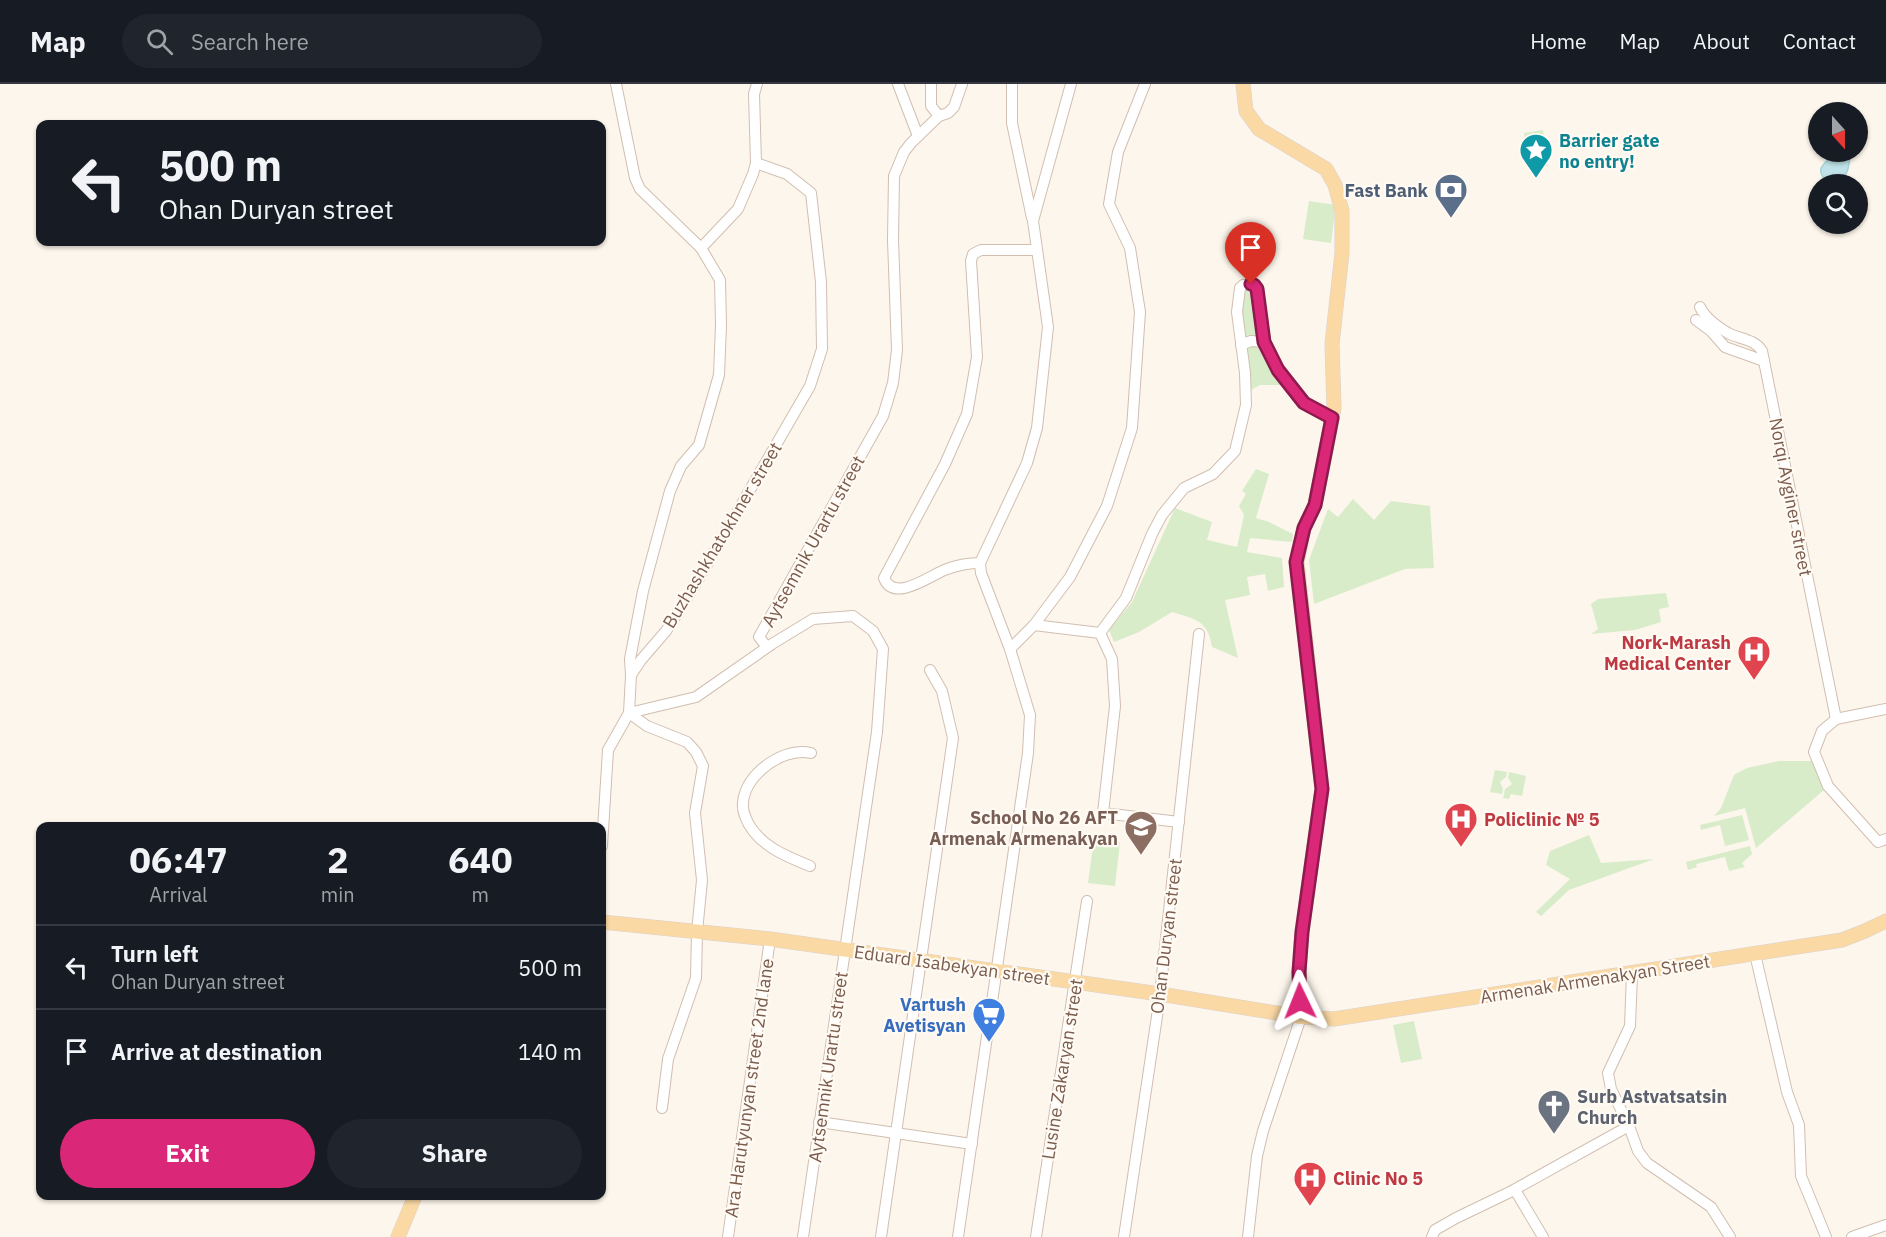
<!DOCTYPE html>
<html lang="en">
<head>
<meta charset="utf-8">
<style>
	body { margin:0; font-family:"IBM Plex Sans",sans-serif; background:#20242c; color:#f1f3f6; height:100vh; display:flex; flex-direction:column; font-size:22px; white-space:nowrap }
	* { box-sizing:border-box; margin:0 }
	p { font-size:20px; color:#9ea1a6 }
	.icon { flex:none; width:33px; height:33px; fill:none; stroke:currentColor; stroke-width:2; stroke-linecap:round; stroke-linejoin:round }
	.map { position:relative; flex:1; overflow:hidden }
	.side { position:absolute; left:36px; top:738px; width:570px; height:378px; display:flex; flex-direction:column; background:#171b24; border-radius:12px; box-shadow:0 2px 4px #0004 }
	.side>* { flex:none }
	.top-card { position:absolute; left:36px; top:36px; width:570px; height:126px; border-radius:12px; box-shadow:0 2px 4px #0004; background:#171b24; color:#f1f3f6; overflow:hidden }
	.needle { width:39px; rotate:159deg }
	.controls { position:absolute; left:1808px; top:18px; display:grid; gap:12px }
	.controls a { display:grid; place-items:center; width:60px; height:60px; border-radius:50%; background:#171b24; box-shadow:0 2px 4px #0004; font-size:30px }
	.pin { position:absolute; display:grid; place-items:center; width:51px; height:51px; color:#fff; margin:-62px -26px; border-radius:50% 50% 50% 0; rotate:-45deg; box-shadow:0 0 6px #0007 }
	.pin .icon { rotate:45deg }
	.me { position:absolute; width:66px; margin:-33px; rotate:358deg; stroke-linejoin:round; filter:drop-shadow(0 0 4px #0008) }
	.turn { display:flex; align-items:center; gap:21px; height:126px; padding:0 24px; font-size:27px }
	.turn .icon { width:78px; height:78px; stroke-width:2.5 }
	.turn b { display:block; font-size:42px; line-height:51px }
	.eta { display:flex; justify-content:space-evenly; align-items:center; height:102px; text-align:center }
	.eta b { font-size:36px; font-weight:800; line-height:42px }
	.button { display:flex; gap:12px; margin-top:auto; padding:12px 24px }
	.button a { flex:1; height:69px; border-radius:36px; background:#db2777; color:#fff; font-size:24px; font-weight:800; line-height:69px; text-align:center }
	.button a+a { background:#20242c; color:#f1f3f6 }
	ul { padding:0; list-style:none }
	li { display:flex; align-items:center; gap:18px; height:84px; padding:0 24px; border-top:2px solid #363941 }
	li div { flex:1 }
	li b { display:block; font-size:22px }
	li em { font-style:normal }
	header { display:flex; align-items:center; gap:36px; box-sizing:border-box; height:84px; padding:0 30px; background:#171b24; border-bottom:2px solid #363941 }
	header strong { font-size:28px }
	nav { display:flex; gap:33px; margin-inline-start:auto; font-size:21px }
	.search { width:420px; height:54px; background:#20242c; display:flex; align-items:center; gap:15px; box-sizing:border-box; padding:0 21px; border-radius:33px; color:#9ea1a6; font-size:22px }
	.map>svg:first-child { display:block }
</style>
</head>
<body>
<header>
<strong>Map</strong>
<div class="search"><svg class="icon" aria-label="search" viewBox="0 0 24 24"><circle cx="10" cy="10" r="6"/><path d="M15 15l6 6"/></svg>Search here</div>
<nav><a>Home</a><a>Map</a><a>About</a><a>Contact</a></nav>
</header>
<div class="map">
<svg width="1886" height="1153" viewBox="0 0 1886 1153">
	<rect width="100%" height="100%" fill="#fdf6ec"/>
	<g fill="#d8ecc9">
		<polygon points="1543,46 1548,82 1529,85 1524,49"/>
		<polygon points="1309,117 1336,121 1331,159 1303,155"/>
		<polygon points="1251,204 1258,250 1257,252 1244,255 1239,223 1243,205"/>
		<polygon points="1247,261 1260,261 1277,295 1282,301 1260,301 1251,306 1249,304"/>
		<path d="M1256,385l13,5 -13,44 13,4 24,12 -1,8 -42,-4 -3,14 35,6 2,29 -16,4 -3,-17 -18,3 3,18 -25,5 13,58 -26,-11c-4,-27 -17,-28 -40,-35l-33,20 -25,10 -5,-12 23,-28 43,-94 37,14 -5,18 30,7 7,-32 -5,-9 7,-12 -4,-3z"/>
		<polygon points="1353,415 1374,436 1391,417 1430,422 1434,484 1405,485 1314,520 1309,476 1328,425 1338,433"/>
		<polygon points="1666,509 1669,523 1659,525 1661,538 1635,546 1591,550 1598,545 1591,520 1598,515"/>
		<polygon points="1779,677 1814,677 1824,706 1756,764 1745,724 1714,732 1721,724 1734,691 1747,684"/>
		<polygon points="1495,686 1507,688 1506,693 1500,698 1503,705 1502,710 1490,708"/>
		<polygon points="1509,688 1526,692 1522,712 1511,710 1509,715 1503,714 1505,705 1512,700 1508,694"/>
		<polygon points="1742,731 1749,756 1725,762 1720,741 1701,746 1700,741"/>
		<polygon points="1589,751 1601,779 1654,775 1569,806 1541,832 1536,828 1570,795 1546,781 1550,767"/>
		<polygon points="1094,755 1120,758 1115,802 1088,799"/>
		<polygon points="1750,762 1752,770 1742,779 1745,783 1729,787 1725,773 1696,780 1697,783 1688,786 1686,778"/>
		<polygon points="1414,937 1422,975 1401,979 1393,941"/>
	</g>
	<path fill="#bfe3e8" stroke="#a5d3da" stroke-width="1.5" d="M1835,68h16l-3,17 -6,14 -12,1c-21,-17 -1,-21 5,-32z"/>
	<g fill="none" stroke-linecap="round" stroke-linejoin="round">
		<g stroke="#d1beb0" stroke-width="12">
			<g id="minor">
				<polyline points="616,0 635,94 640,105 701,164 720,196 721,241 719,291 699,361 681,382 670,407 643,507 630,575 631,591"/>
				<polyline points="898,0 918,52"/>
				<polyline points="931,0 931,22 939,32"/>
				<polyline points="1012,0 1012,39 1032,134"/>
				<polyline points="701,164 738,125 753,90 756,79 754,10 757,0"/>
				<path d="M1700,223c5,11 18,20 28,26 11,6 27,6 34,18l74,368"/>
				<polyline points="1696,236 1711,247 1725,263 1764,277"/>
				<polyline points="1241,261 1251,257 1264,258"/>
				<path d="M980,479c-12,0 -22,2 -33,6 -15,5 -53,35 -63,9l61,-114 22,-50 10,-57 -6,-96 2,-7 8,-4h56"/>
				<polyline points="1034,541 1100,549"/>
				<polyline points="1100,549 1126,514 1152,450 1162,431 1184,404 1213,390 1235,367 1246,321 1245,289 1237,228 1240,204 1243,201 1251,200 1256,203 1264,258 1278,286 1304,319 1332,334"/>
				<polyline points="1100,549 1112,575 1115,622 1103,729 1179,738"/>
				<polyline points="767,563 759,553 883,332 893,299 897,266 893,156 894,92 904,68 911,59 939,32 948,29 954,23 962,0"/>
				<polyline points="1010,565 1034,541 1070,493 1107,422 1132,344 1140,228 1130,164 1109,120 1118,68 1145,0"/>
				<polyline points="1886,625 1836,635 1822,647 1814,668 1828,702 1878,758 1886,755"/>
				<polyline points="629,629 696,613 772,560 813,535 853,532 873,547 883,565 877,648 803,1153"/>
				<polyline points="629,629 647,642 687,658 696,668 703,682 695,729 702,796 697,848 696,894 668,975 662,1024"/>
				<polyline points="602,762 608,666 629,629 631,591 641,576 666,547 695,501 810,302 822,265 821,198 811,109 787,90 756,79"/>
				<path d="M810,782c-25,-10 -55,-22 -65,-50 -13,-33 36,-71 66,-63"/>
				<polyline points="1755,870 1787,1008 1799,1041 1801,1092 1826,1153"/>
				<polyline points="1632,890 1630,942 1608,989 1611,1005 1629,1042 1638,1067 1647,1079 1711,1123 1730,1153"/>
				<polyline points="819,1038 972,1060"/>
				<polyline points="1515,1106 1543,1153"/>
				<polyline points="728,1153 770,855"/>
				<polyline points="881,1153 953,654 942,607 930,586"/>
				<polyline points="958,1153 1028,669 1030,631 1010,565 981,489 980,479 1027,379 1037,344 1048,243 1033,137 1071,0"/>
				<polyline points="1036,1153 1087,817"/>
				<polyline points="1124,1153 1159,919 1199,550"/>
				<polyline points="1248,1153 1257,1072 1263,1047 1301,933"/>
				<polyline points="1432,1153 1435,1146 1456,1134 1510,1108 1629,1042"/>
				<polyline points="1852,1153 1886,1141"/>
			</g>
		</g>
		<g stroke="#dad1cd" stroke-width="15">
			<g id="major">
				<polyline points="1243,0 1246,27 1259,45 1326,85 1335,101 1342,127 1342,169 1332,260 1334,324 1315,421 1304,444 1297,478 1322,705 1302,847 1299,888 1301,933"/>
				<polyline points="602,838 770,855 1160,910 1301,933 1334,935 1842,856 1865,847 1886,837"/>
				<polyline points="398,1153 415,1112"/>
			</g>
		</g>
		<use href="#minor" stroke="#fff" stroke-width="10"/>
		<use href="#major" stroke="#fbd9a5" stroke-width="14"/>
	</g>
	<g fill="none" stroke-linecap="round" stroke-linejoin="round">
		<g stroke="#8e194d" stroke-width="15">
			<polyline id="route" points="1251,200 1254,201 1257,205 1264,258 1278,286 1304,319 1332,334 1315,421 1304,444 1296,478 1322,705 1302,848 1299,888 1300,917"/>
		</g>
		<use href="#route" stroke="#db2777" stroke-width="10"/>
	</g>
	<defs>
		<g id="sight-pin" transform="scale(1.725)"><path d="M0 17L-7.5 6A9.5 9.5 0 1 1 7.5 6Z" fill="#0f9aa8" stroke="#fffaf3"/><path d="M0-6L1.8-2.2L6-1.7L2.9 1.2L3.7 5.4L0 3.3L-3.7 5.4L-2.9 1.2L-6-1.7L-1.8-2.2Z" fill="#fff"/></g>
		<g id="bank-pin" transform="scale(1.725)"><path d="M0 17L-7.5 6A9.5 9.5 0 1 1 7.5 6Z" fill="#5c6f8a" stroke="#fffaf3"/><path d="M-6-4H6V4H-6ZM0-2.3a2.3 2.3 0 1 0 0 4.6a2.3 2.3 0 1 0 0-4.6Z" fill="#fff"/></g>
		<g id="hospital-pin" transform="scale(1.725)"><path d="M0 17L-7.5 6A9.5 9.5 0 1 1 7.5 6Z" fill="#e0444e" stroke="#fffaf3"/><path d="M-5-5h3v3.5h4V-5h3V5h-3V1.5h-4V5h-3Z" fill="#fff"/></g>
		<g id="school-pin" transform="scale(1.725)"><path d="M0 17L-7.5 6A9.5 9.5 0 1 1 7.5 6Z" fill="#8d6e63" stroke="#fffaf3"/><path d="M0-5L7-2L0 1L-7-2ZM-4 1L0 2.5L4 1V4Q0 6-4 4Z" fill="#fff"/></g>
		<g id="supermarket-pin" transform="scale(1.725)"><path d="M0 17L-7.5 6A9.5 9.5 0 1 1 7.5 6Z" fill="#3f7fe0" stroke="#fffaf3"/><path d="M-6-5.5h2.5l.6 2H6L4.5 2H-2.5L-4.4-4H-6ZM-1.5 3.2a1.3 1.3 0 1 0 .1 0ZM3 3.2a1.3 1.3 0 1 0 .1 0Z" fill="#fff"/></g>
		<g id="church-pin" transform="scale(1.725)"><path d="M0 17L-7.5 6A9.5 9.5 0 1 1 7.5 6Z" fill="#6b7280" stroke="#fffaf3"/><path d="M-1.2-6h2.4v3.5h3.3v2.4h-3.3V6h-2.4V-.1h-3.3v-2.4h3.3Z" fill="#fff"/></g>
	</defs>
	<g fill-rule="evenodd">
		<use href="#sight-pin" x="1536" y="66"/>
		<use href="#bank-pin" x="1451" y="106"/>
		<use href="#hospital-pin" x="1754" y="568"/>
		<use href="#hospital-pin" x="1461" y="735"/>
		<use href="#school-pin" x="1141" y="743"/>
		<use href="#supermarket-pin" x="989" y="930"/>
		<use href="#church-pin" x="1554" y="1022"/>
		<use href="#hospital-pin" x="1310" y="1094"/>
	</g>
	<g text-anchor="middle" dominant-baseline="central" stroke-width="4.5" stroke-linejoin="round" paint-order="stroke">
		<g font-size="18" font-weight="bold" fill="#0d838f" stroke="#fffaf3" text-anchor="start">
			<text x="1559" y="56">Barrier gate<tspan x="1559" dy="21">no entry!</tspan></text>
		</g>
		<g font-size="18" font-weight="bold" fill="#4e5e75" stroke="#fffaf3" text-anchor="end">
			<text x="1428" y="106">Fast Bank</text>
		</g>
		<g font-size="18" fill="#7a5c4d" stroke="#fffaf3">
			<text transform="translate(1791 413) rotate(79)">Norqi Ayginer street</text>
			<text transform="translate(722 451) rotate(-59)">Buzhashkhatokhner street</text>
			<text transform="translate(813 457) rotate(-61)">Aytsemnik Urartu street</text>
			<text transform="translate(1166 852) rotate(-83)">Ohan Duryan street</text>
			<text transform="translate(952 881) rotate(8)">Eduard Isabekyan street</text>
			<text transform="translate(1595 895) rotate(-9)">Armenak Armenakyan Street</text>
			<text transform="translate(828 983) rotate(-82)">Aytsemnik Urartu street</text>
			<text transform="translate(1062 985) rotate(-81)">Lusine Zakaryan street</text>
			<text transform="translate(749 1004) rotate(-82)">Ara Harutyunyan street 2nd lane</text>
		</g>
		<g font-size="18" font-weight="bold" fill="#be3a42" stroke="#fffaf3" text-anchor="start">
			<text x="1731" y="558" text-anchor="end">Nork-Marash<tspan x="1731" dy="21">Medical Center</tspan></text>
			<text x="1484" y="735">Policlinic № 5</text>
			<text x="1333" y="1094">Clinic No 5</text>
		</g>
		<g font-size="18" font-weight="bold" fill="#785e54" stroke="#fffaf3" text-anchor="end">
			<text x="1118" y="733">School No 26 AFT<tspan x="1118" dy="21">Armenak Armenakyan</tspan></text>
		</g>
		<g font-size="18" font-weight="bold" fill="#366cbe" stroke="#fffaf3" text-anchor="end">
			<text x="966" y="920">Vartush<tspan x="966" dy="21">Avetisyan</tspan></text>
		</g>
		<g font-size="18" font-weight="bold" fill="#5b616d" stroke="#fffaf3" text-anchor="start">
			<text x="1577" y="1012">Surb Astvatsatsin<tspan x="1577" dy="21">Church</tspan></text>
		</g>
	</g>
</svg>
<div class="controls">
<a><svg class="needle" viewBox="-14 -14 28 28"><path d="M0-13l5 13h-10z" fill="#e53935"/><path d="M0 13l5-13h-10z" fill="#9ea1a6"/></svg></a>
<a><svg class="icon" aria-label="search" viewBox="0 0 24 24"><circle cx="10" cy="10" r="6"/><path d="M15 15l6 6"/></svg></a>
</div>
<div class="pin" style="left:1251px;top:200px;background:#d93025"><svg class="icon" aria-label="arrive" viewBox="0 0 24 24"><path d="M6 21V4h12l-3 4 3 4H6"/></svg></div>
<svg class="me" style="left:1300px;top:917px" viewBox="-20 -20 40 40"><path d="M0-17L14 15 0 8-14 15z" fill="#db2777" stroke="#fff" stroke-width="4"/></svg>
<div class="top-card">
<div class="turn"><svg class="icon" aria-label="left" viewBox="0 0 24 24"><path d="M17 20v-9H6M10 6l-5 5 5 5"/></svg><div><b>500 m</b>Ohan Duryan street</div></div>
</div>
<section class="side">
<div class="eta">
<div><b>06:47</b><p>Arrival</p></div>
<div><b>2</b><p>min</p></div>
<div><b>640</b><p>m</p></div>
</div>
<ul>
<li><svg class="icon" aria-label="left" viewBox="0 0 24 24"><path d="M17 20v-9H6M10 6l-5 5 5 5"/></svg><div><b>Turn left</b><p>Ohan Duryan street</p></div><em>500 m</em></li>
<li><svg class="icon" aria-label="arrive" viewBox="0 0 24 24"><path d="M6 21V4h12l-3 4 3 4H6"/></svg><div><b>Arrive at destination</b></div><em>140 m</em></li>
</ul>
<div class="button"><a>Exit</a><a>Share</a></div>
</section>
</div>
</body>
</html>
